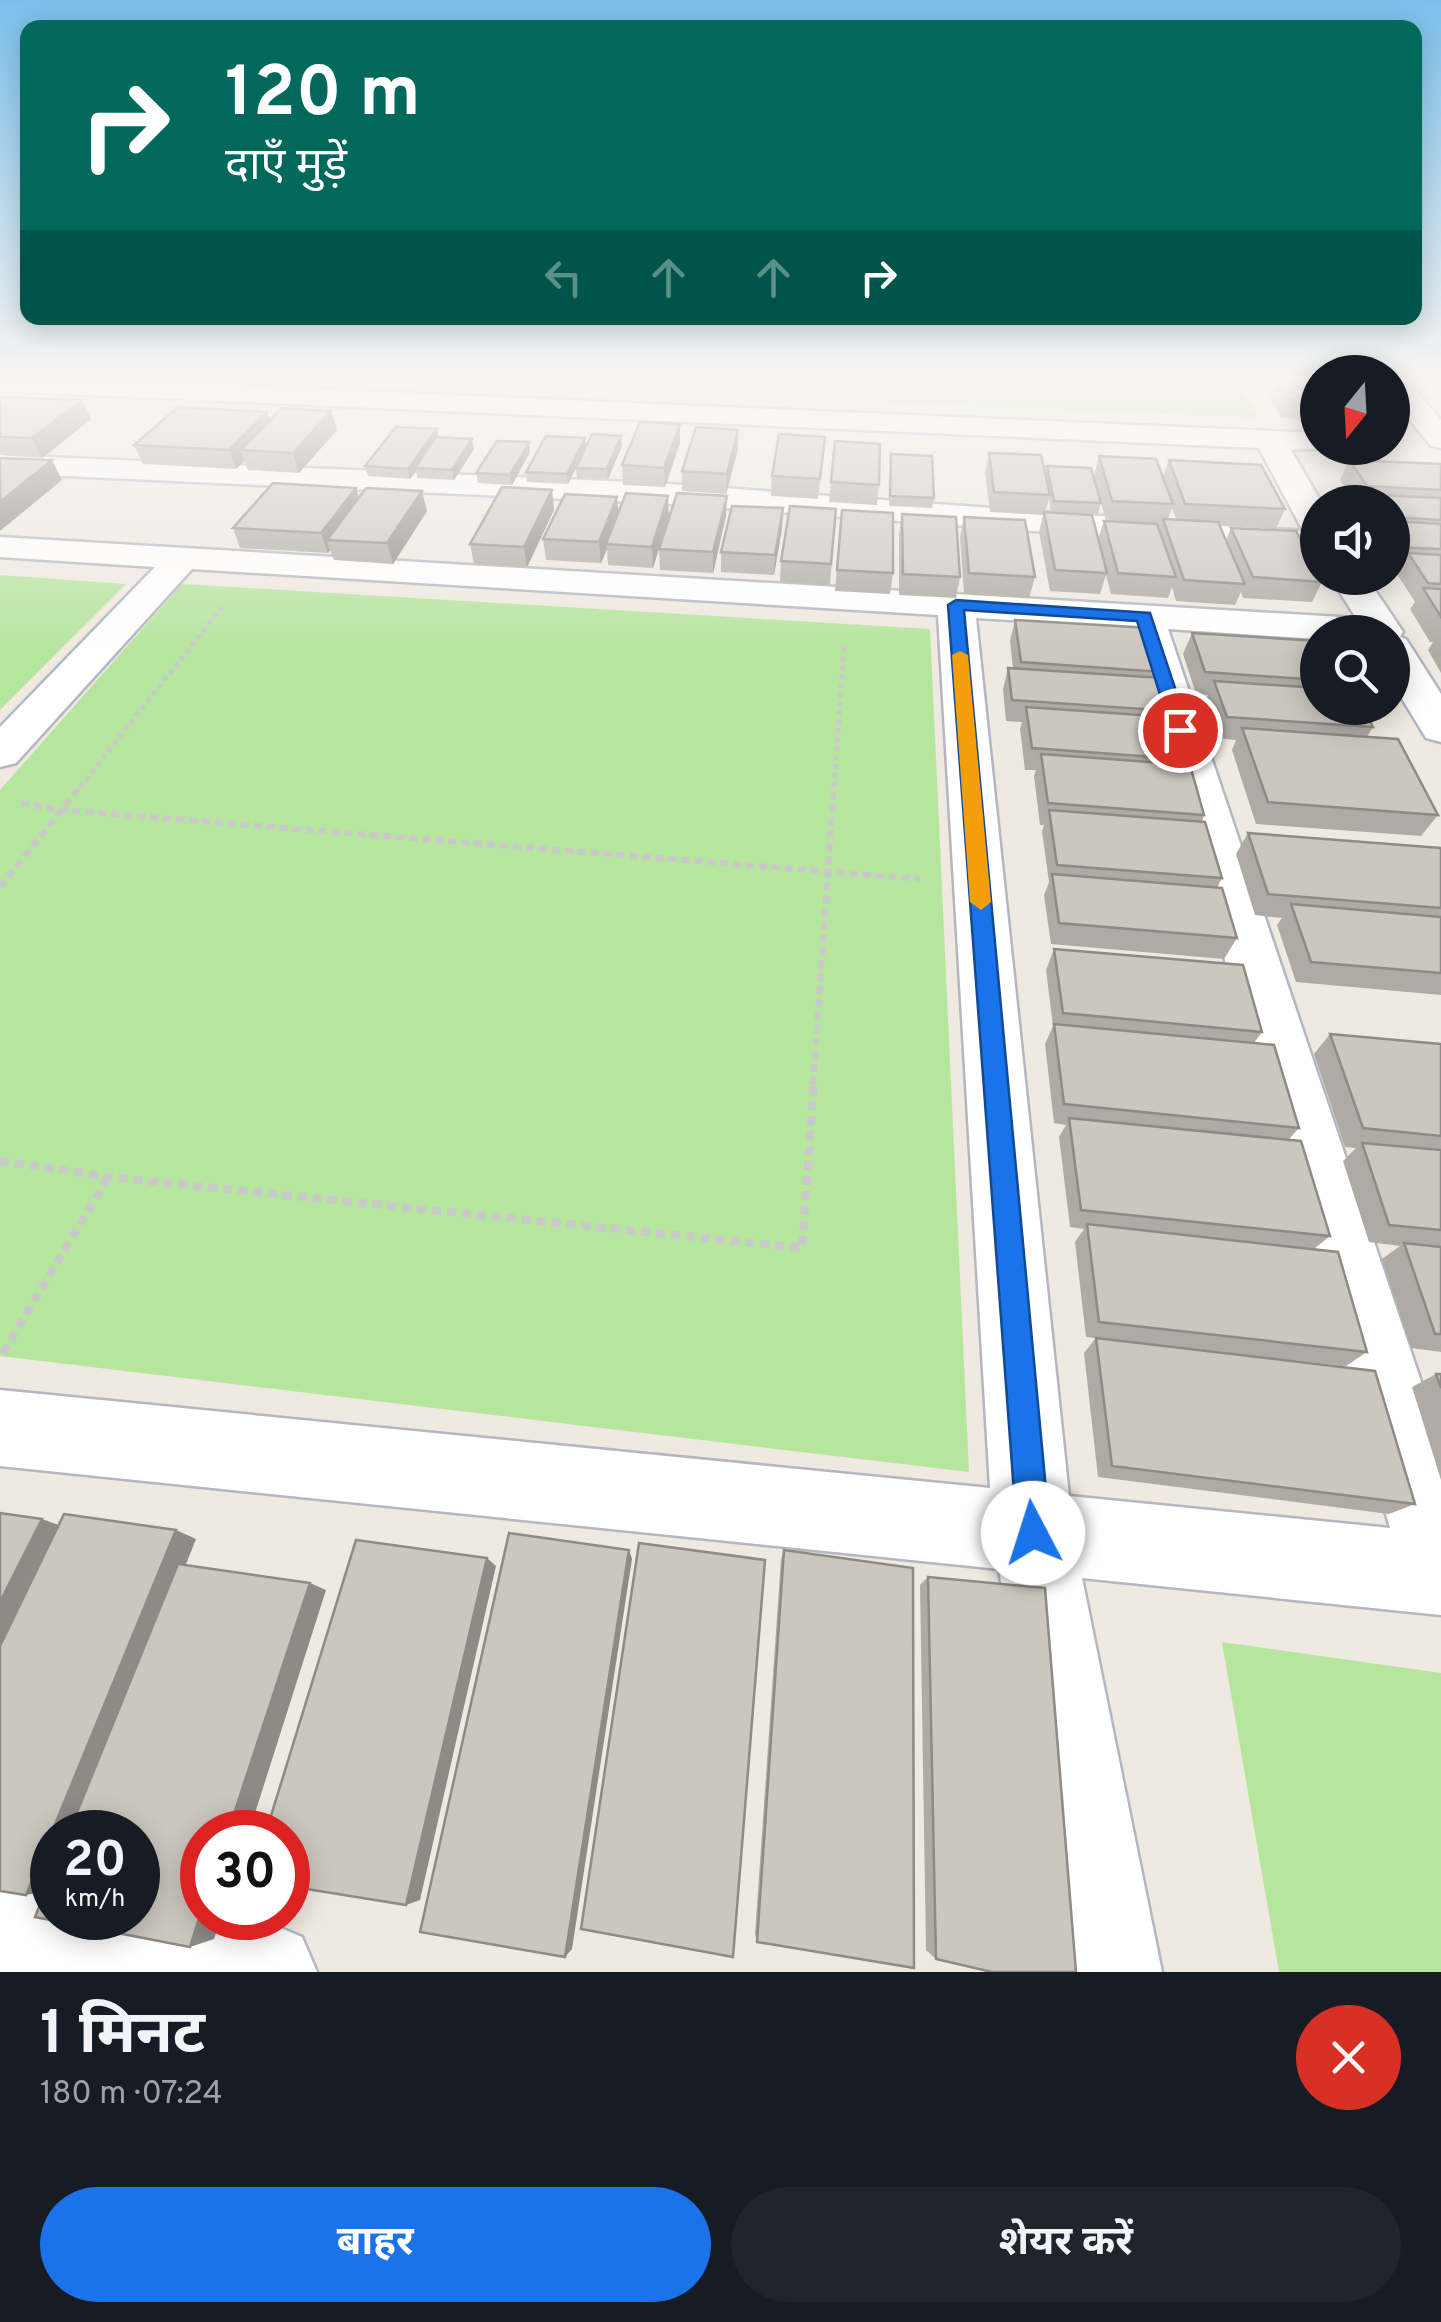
<!DOCTYPE html>
<html lang="hi">
<head>
<meta charset="utf-8">
<style>
	body { margin:0; font-family:Overpass,"Noto Sans Devanagari",sans-serif; background:#20242c; color:#f1f3f6; height:100vh; display:flex; flex-direction:column; font-size:38px; white-space:nowrap }
	* { box-sizing:border-box; margin:0 }
	p { font-size:32px; color:#9ea1a6 }
	.icon { flex:none; width:55px; height:55px; fill:none; stroke:currentColor; stroke-width:2; stroke-linecap:round; stroke-linejoin:round }
	.map { position:relative; height:1972px; overflow:hidden }
	.side { display:flex; flex-direction:column; background:#171b24; flex:1 }
	.side>* { flex:none }
	.guide { position:absolute; left:20px; top:20px; width:1402px; height:305px; border-radius:20px; box-shadow:0 5px 25px #0003; background:#00695c; color:#fff; overflow:hidden }
	.needle { width:65px; rotate:198deg }
	.buttons { position:absolute; left:1300px; top:355px; display:grid; gap:20px }
	.buttons a { display:grid; place-items:center; width:110px; height:110px; border-radius:50%; background:#171b24; box-shadow:0 5px 25px #0003; font-size:50px }
	.speed { position:absolute; left:30px; top:1810px; display:flex; gap:20px; font-size:50px; font-weight:700; text-align:center }
	.speed>* { display:grid; place-content:center; width:130px; height:130px; border-radius:50%; background:#171b24; box-shadow:0 5px 25px #0003; line-height:1 }
	.speed small { font-size:25px; font-weight:400 }
	.speed .limit { border:15px solid #d22; background:#fff; color:#111 }
	.pin { position:absolute; display:grid; place-items:center; width:85px; height:85px; color:#fff; margin:-42px; border:5px solid #fff; border-radius:50%; box-shadow:0 2px 10px #0007 }
	.me { position:absolute; width:110px; margin:-55px; rotate:355deg; stroke-linejoin:round; filter:drop-shadow(0 0 8px #0008) }
	.turn { display:flex; align-items:center; gap:35px; height:210px; padding:0 40px; font-size:45px }
	.turn .icon { width:130px; height:130px; stroke-width:2.5 }
	.turn b { display:block; font-size:70px; line-height:85px }
	.lanes { display:flex; align-items:center; height:95px; padding:0 40px; background:#0003; justify-content:center; gap:50px; direction:ltr }
	.lanes .off { opacity:.35 }
	.round { display:grid; place-items:center; flex:none; width:105px; height:105px; border-radius:52px; background:#20242c }
	.head { display:flex; align-items:center; justify-content:space-between; height:170px; padding:0 40px }
	h1 { font-size:60px; font-weight:700; line-height:75px }
	.primary-button { display:flex; gap:20px; margin-top:auto; padding:20px 40px }
	.primary-button a { flex:1; height:115px; border-radius:60px; background:#1a73e8; color:#fff; font-size:40px; font-weight:700; line-height:115px; text-align:center }
	.primary-button a+a { background:#20242c; color:#f1f3f6 }
	.map>svg:first-child { display:block }
</style>
</head>
<body>
<div class="map">
<svg width="1441" height="1972" viewBox="0 0 1441 1972">
	<rect width="100%" height="100%" fill="#efe9e1"/>
	<g fill="#b6e59e">
		<polygon points="659,379 1236,379 1259,418 654,392"/>
		<polygon points="0,575 126,584 0,710"/>
		<polygon points="182,584 930,629 969,1472 0,1356 0,790"/>
		<polygon points="1222,1642 1441,1673 1441,1972 1279,1972"/>
	</g>
	<g fill="none" stroke-linecap="round" stroke-linejoin="round">
		<g stroke="#b4b7c1" stroke-width="5">
			<g id="minor">
				<polygon points="0,379 87,379 1318,433 1318,448 1329,448 1291,450 1321,502 1318,502 1318,552 655,503 0,473 0,455 655,483 1303,531 1259,448 0,391"/>
				<polygon points="1392,379 1406,379 1441,420 1441,448 1430,445 1392,398"/>
				<path d="M0,537l1356,81 -25,-40h36l36,54 -3,5 6,2 35,55v48l-15,-4 -34,-56v-50h-74v7l-150,-10 273,812v174l-359,-37 80,394h-100l-63,-403 -999,-103v-76l990,98 -52,-873 -746,-46 -176,194 -16,4v-40l155,-160 -155,-10zM976,618l152,9 262,901 -321,-32z"/>
				<polygon points="0,1886 52,1893 52,1918 138,1918 138,1904 202,1913 202,1918 267,1922 302,1937 317,1972 0,1972"/>
			</g>
		</g>
		<g stroke="#c9c9c9" stroke-width="5" stroke-dasharray="5 4" stroke-linecap="butt">
			<polyline points="80,787 223,606"/>
			<polyline points="834,787 844,647"/>
		</g>
		<g stroke="#c9c9c9" stroke-width="6" stroke-dasharray="8 5" stroke-linecap="butt">
			<polyline points="21,803 61,810 920,879"/>
			<polyline points="0,887 82,784"/>
			<polyline points="813,1085 834,784"/>
		</g>
		<g stroke="#c9c9c9" stroke-width="8" stroke-dasharray="9 6" stroke-linecap="butt">
			<polyline points="0,1161 108,1177 802,1248 814,1082"/>
			<polyline points="3,1353 108,1177"/>
		</g>
		<use href="#minor" fill="#fff" fill-rule="evenodd"/>
	</g>
	<g fill="#afaba4" fill-rule="evenodd">
		<polygon points="565,379 625,379 622,386 565,383"/>
		<polygon points="1254,379 1318,379 1318,381"/>
		<polygon points="1431,379 1441,379 1441,391"/>
		<polygon points="1278,381 1318,382 1318,420 1281,418 1270,399"/>
		<polygon points="0,398 82,400 91,419 42,458 0,455"/>
		<polygon points="331,411 337,430 299,473 248,470 244,461 236,469 143,464 134,445 267,412 270,421"/>
		<polygon points="680,424 680,443 665,487 623,485 622,465"/>
		<polygon points="437,429 438,437 474,449 454,480 417,478 416,471 410,479 368,476 365,466"/>
		<polygon points="738,430 738,449 726,494 682,491 682,471"/>
		<polygon points="825,437 818,499 771,496 772,476"/>
		<polygon points="585,438 586,448 622,446 608,479 577,478 576,468 568,484 527,482 526,472"/>
		<polygon points="835,441 879,485 877,505 829,502"/>
		<polygon points="529,442 530,452 512,485 478,483 476,473"/>
		<path d="M989,453l56,20 2,-7 54,37 -3,11 -47,-3 -2,-12 -4,13 53,27 6,-18h2l-12,-45 5,-20 64,21 6,-17 116,49 -9,20 -56,-3 6,14 5,-12 91,54 -10,20 -69,-4 -2,-6 -6,13 -59,-4 -4,-14 -4,11 -57,-4 -5,-19 -6,19 -50,-3 -11,-59 4,-17 -53,-3 -5,-40zM1172,508l5,12 -9,-1z"/>
		<polygon points="891,454 934,498 932,508 889,506"/>
		<polygon points="1349,460 1441,464 1441,673 1428,650 1433,642 1430,642 1410,609 1415,602 1397,574 1400,568 1392,568 1392,502 1354,502 1340,480"/>
		<polygon points="552,490 554,510 527,567 474,564 470,544"/>
		<polygon points="359,498 427,511 393,564 334,560 330,550 328,553 240,548 233,528"/>
		<polygon points="783,508 782,529 774,575 721,572 721,552"/>
		<polygon points="836,509 830,585 780,582 781,561"/>
		<polygon points="842,510 893,573 890,594 835,591"/>
		<polygon points="618,512 669,516 653,568 608,565 607,549 601,563 546,560 543,539"/>
		<polygon points="902,514 960,577 956,598 899,595 899,534"/>
		<polygon points="726,516 713,573 660,570 659,549"/>
		<polygon points="964,517 1035,577 1029,598 964,594 960,537"/>
		<polygon points="1015,620 1162,672 1160,678 1171,711 1168,717 1195,760 1191,768 1204,815 1202,821 1222,878 1217,888 1237,938 1224,959 1051,944 1044,895 1049,882 1042,831 1044,825 1040,825 1034,776 1036,770 1025,770 1020,729 1022,722 1006,721 1003,689 1008,668 1013,668 1010,641"/>
		<polygon points="1192,633 1318,641 1318,708 1373,727 1367,737 1438,815 1421,836 1256,824 1232,750 1236,740 1217,738 1205,702 1208,695 1196,694 1183,654"/>
		<polygon points="1248,833 1441,848 1441,995 1296,982 1277,925 1282,918 1255,915 1236,854"/>
		<polygon points="1054,949 1262,1032 1254,1043 1299,1128 1289,1139 1330,1236 1314,1249 1367,1352 1346,1366 1153,1345 1415,1504 1389,1514 1098,1477 1084,1353 1096,1338 1086,1337 1075,1242 1084,1229 1070,1227 1059,1137 1066,1125 1054,1123 1045,1044 1053,1026 1046,970"/>
		<polygon points="1330,1034 1441,1044 1441,1352 1411,1348 1382,1259 1400,1246 1369,1242 1343,1161 1356,1148 1345,1147 1314,1054"/>
		<polygon points="1436,1374 1441,1374 1441,1480 1412,1387"/>
		<polygon points="784,1550 757,1942 755,1934 781,1559"/>
		<polygon points="928,1577 936,1959 926,1950 920,1585"/>
	</g>
	<g fill="#8e8b86">
		<polygon points="82,400 91,419 42,458 32,438"/>
		<polygon points="331,411 337,430 299,473 293,453"/>
		<polygon points="267,412 273,431 241,450 244,461 236,469 229,450"/>
		<polygon points="680,424 680,443 665,487 664,468"/>
		<polygon points="437,429 439,439 415,468 416,471 410,479 408,469"/>
		<polygon points="738,430 738,449 726,494 727,474"/>
		<polygon points="621,436 622,446 608,479 607,469"/>
		<polygon points="585,438 586,448 568,484 567,474"/>
		<polygon points="472,439 474,449 454,480 452,470"/>
		<polygon points="529,442 530,452 512,485 510,475"/>
		<polygon points="52,460 62,480 0,531 0,502"/>
		<polygon points="356,488 362,508 327,540 330,550 328,553 321,533"/>
		<polygon points="552,490 554,510 527,567 524,547"/>
		<polygon points="422,491 427,511 393,564 387,543"/>
		<polygon points="668,496 669,516 653,568 652,547"/>
		<polygon points="727,496 726,516 713,573 713,552"/>
		<polygon points="617,497 619,517 606,544 607,549 601,563 599,542"/>
		<polygon points="783,508 782,529 774,575 775,555"/>
		<polygon points="42,1519 67,1528 0,1668 0,1602"/>
		<polygon points="176,1530 196,1539 80,1832 52,1832 52,1890 26,1895"/>
		<polygon points="629,1550 632,1559 572,1949 565,1957"/>
		<polygon points="487,1558 496,1566 420,1900 406,1905"/>
		<polygon points="310,1583 326,1590 249,1832 228,1832"/>
		<polygon points="202,1909 202,1918 221,1918 214,1939 190,1947"/>
	</g>
	<g fill="#cbc7bf" stroke="#8e8b86" stroke-width="2.5">
		<polygon points="1278,381 1318,382 1318,401 1289,399"/>
		<polygon points="3,397 82,400 32,438 0,437 0,398"/>
		<polygon points="178,407 267,412 229,450 134,445"/>
		<polygon points="282,408 331,411 293,453 241,450"/>
		<polygon points="640,422 680,424 664,468 622,465"/>
		<polygon points="396,427 437,429 408,469 365,466"/>
		<polygon points="696,427 738,430 727,474 682,471"/>
		<polygon points="592,434 621,436 607,469 576,468"/>
		<polygon points="779,434 825,437 820,479 772,476"/>
		<polygon points="546,436 585,438 567,474 526,472"/>
		<polygon points="436,437 472,439 452,470 415,468"/>
		<polygon points="497,441 529,442 510,475 476,473"/>
		<polygon points="835,441 880,444 879,485 831,482"/>
		<polygon points="989,453 1041,455 1050,495 994,492"/>
		<polygon points="891,454 932,456 934,498 890,496"/>
		<polygon points="1099,456 1156,459 1173,504 1112,501"/>
		<polygon points="0,458 52,460 0,502"/>
		<polygon points="1169,460 1261,465 1285,509 1185,504"/>
		<polygon points="1349,460 1441,464 1441,490 1367,486"/>
		<polygon points="1047,466 1091,468 1101,503 1054,501"/>
		<polygon points="273,483 356,488 321,533 233,528"/>
		<polygon points="502,487 552,490 524,547 470,544"/>
		<polygon points="366,488 422,491 387,543 327,540"/>
		<polygon points="626,493 668,496 652,547 606,544"/>
		<polygon points="677,493 727,496 713,552 659,549"/>
		<polygon points="565,494 617,497 599,542 543,539"/>
		<polygon points="1358,494 1441,498 1441,520 1392,517 1392,502 1364,502"/>
		<polygon points="732,506 783,508 775,555 721,552"/>
		<polygon points="790,506 836,509 831,564 781,561"/>
		<polygon points="842,510 893,513 893,573 837,570"/>
		<polygon points="1044,512 1092,515 1107,573 1055,570"/>
		<polygon points="902,514 956,517 960,577 903,574"/>
		<polygon points="964,517 1025,520 1035,577 969,573"/>
		<polygon points="1163,519 1218,522 1245,584 1184,580"/>
		<polygon points="1104,521 1157,524 1176,577 1118,573"/>
		<polygon points="1392,521 1441,524 1441,549 1393,547"/>
		<polygon points="1231,528 1296,531 1318,573 1318,578 1320,578 1322,582 1253,577"/>
		<polygon points="1408,553 1441,555 1441,584 1428,583"/>
		<polygon points="1423,588 1441,589 1441,617"/>
		<polygon points="1015,620 1150,628 1162,672 1021,662"/>
		<polygon points="1192,633 1318,641 1318,680 1205,672"/>
		<polygon points="1008,668 1162,678 1171,711 1012,700"/>
		<polygon points="1214,681 1318,688 1318,708 1363,708 1373,727 1227,717"/>
		<polygon points="1026,707 1182,718 1195,760 1032,748"/>
		<polygon points="1242,728 1398,739 1438,815 1268,802"/>
		<polygon points="1041,754 1190,765 1204,815 1048,803"/>
		<polygon points="1049,810 1205,822 1222,878 1057,865"/>
		<polygon points="1248,833 1441,848 1441,908 1268,894"/>
		<polygon points="1052,874 1222,888 1237,938 1059,923"/>
		<polygon points="1291,904 1441,917 1441,973 1311,962"/>
		<polygon points="1054,949 1243,965 1262,1032 1063,1013"/>
		<polygon points="1054,1024 1274,1045 1299,1128 1064,1104"/>
		<polygon points="1330,1034 1441,1044 1441,1136 1363,1128"/>
		<polygon points="1069,1118 1301,1141 1330,1236 1081,1210"/>
		<polygon points="1362,1143 1441,1150 1441,1230 1389,1225"/>
		<polygon points="1087,1224 1338,1252 1367,1352 1099,1322"/>
		<polygon points="1404,1243 1441,1247 1441,1334 1435,1334"/>
		<polygon points="1096,1338 1375,1371 1415,1504 1112,1466"/>
		<polygon points="1436,1374 1441,1374 1441,1388"/>
		<polygon points="0,1513 42,1519 0,1602"/>
		<polygon points="64,1514 176,1530 26,1895 0,1891 0,1646"/>
		<polygon points="509,1533 629,1550 565,1957 420,1932"/>
		<polygon points="356,1540 487,1558 406,1905 288,1886 288,1832 266,1832"/>
		<polygon points="639,1543 765,1560 733,1957 581,1929"/>
		<polygon points="784,1550 913,1568 914,1968 757,1942"/>
		<polygon points="178,1564 310,1583 228,1832 202,1832 202,1909 190,1947 35,1917 52,1874 52,1918 138,1918 138,1832 69,1832"/>
		<polygon points="928,1577 1045,1588 1076,1972 992,1972 936,1959"/>
	</g>
	<linearGradient id="sky" x2="0" y2="1"><stop stop-color="#7abfeb"/><stop offset="0.58" stop-color="#f8f5f2"/><stop offset="1" stop-color="#f8f5f2" stop-opacity="0"/></linearGradient>
	<rect width="1441" height="655" fill="url(#sky)"/>
	<polygon fill="#1a73e8" stroke="#114b97" stroke-width="2.5" points="956,600 1150,613 1189,730 1180,735 1171,730 1137,621 964,610 1050,1533 1045,1544 1033,1549 1022,1544 1017,1533 948,605"/>
	<polygon fill="#f59e0b" points="960,651 968,655 991,902 981,910 970,902 952,655"/>
</svg>
<div class="buttons">
<a><svg class="needle" viewBox="-14 -14 28 28"><path d="M0-13l5 13h-10z" fill="#e53935"/><path d="M0 13l5-13h-10z" fill="#9ea1a6"/></svg></a>
<a><svg class="icon" aria-label="sound" viewBox="0 0 24 24"><path d="M4 9h4l5-4v14l-5-4H4zM17 9q2 3 0 6"/></svg></a>
<a><svg class="icon" aria-label="search" viewBox="0 0 24 24"><circle cx="10" cy="10" r="6"/><path d="M15 15l6 6"/></svg></a>
</div>
<div class="speed"><div>20<small>km/h</small></div><div class="limit">30</div></div>
<div class="pin" style="left:1180px;top:730px;background:#d93025"><svg class="icon" aria-label="arrive" viewBox="0 0 24 24"><path d="M6 21V4h12l-3 4 3 4H6"/></svg></div>
<svg class="me" style="left:1033px;top:1533px" viewBox="-20 -20 40 40"><circle r="19" fill="#fff"/><path d="M0-13L10 11 0 6-10 11z" fill="#1a73e8"/></svg>
<div class="guide">
<div class="turn"><svg class="icon" aria-label="right" viewBox="0 0 24 24"><path d="M7 20v-9h11M14 6l5 5-5 5"/></svg><div><b>120 m</b>दाएँ मुड़ें</div></div>
<div class="lanes"><svg class="icon off" aria-label="left" viewBox="0 0 24 24"><path d="M17 20v-9H6M10 6l-5 5 5 5"/></svg><svg class="icon off" aria-label="ahead" viewBox="0 0 24 24"><path d="M12 20V5M6 11l6-6 6 6"/></svg><svg class="icon off" aria-label="ahead" viewBox="0 0 24 24"><path d="M12 20V5M6 11l6-6 6 6"/></svg><svg class="icon" aria-label="right" viewBox="0 0 24 24"><path d="M7 20v-9h11M14 6l5 5-5 5"/></svg></div>
</div>
</div>
<section class="side">
<div class="head"><div><h1>1 मिनट</h1><p>180 m · 07:24</p></div><a class="round" style="background:#d93025;color:#fff"><svg class="icon" aria-label="close" viewBox="0 0 24 24"><path d="M6 6l12 12M18 6L6 18"/></svg></a></div>
<div class="primary-button"><a>बाहर</a><a>शेयर करें</a></div>
</section>
</body>
</html>
